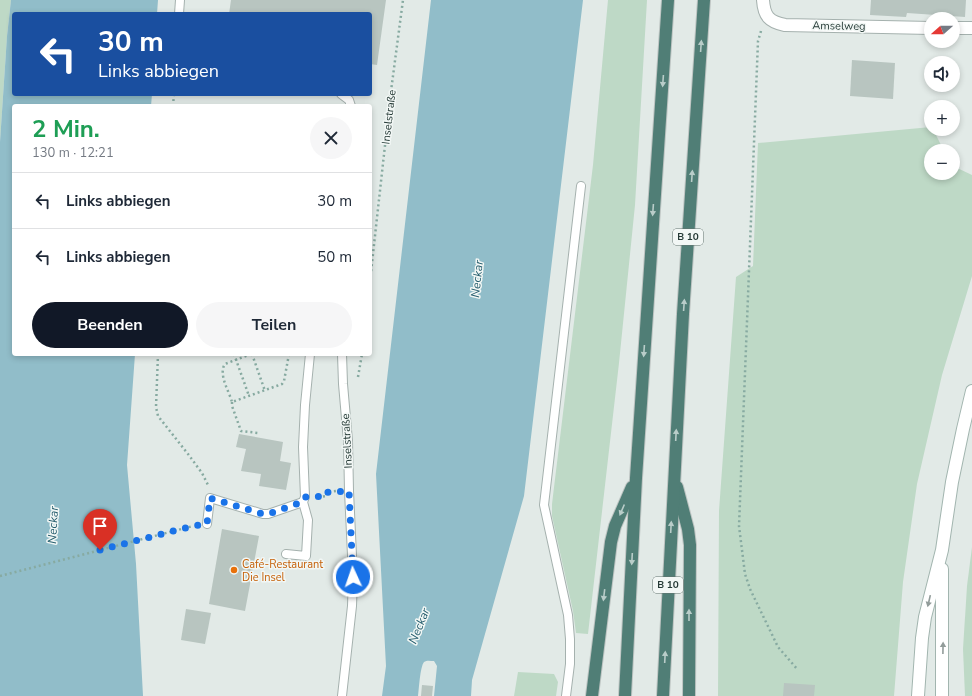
<!DOCTYPE html>
<html lang="de">
<head>
<meta charset="utf-8">
<style>
	body { margin:0; font-family:"Nunito Sans",sans-serif; background:#f6f6f7; color:#1f2937; height:100vh; display:flex; flex-direction:column; font-size:15px; white-space:nowrap }
	* { box-sizing:border-box; margin:0 }
	p { font-size:13px; color:#747a83 }
	.icon { flex:none; width:22px; height:22px; fill:none; stroke:currentColor; stroke-width:2; stroke-linecap:round; stroke-linejoin:round }
	.map { position:relative; flex:1; overflow:hidden }
	.sheet { position:absolute; left:12px; top:104px; width:360px; height:252px; display:flex; flex-direction:column; background:#fff; border-radius:4px; box-shadow:0 2px 6px #0003 }
	.sheet>* { flex:none }
	.banner { position:absolute; left:12px; top:12px; width:360px; height:84px; border-radius:4px; box-shadow:0 2px 6px #0003; background:#1a4fa0; color:#fff; overflow:hidden }
	.needle { width:26px; rotate:249deg }
	.fabs { position:absolute; left:924px; top:12px; display:grid; gap:8px }
	.fabs a { display:grid; place-items:center; width:36px; height:36px; border-radius:50%; background:#fff; box-shadow:0 2px 6px #0003; font-size:20px }
	.pin { position:absolute; display:grid; place-items:center; width:34px; height:34px; color:#fff; margin:-41px -17px; border-radius:50% 50% 50% 0; rotate:-45deg; box-shadow:0 0 4px #0007 }
	.pin .icon { rotate:45deg }
	.me { position:absolute; width:44px; margin:-22px; rotate:357deg; stroke-linejoin:round; filter:drop-shadow(0 0 3px #0008) }
	.turn { display:flex; align-items:center; gap:14px; height:84px; padding:0 20px; font-size:18px }
	.turn .icon { width:52px; height:52px; stroke-width:2.5 }
	.turn b { display:block; font-size:28px; line-height:34px }
	.round { display:grid; place-items:center; flex:none; width:42px; height:42px; border-radius:21px; background:#f6f6f7 }
	.head { display:flex; align-items:center; justify-content:space-between; height:68px; padding:0 20px }
	h1 { font-size:24px; font-weight:700; line-height:30px; color:#1e9e55 }
	.button { display:flex; gap:8px; margin-top:auto; padding:8px 20px }
	.button a { flex:1; height:46px; border-radius:24px; background:#111827; color:#fff; font-size:16px; font-weight:700; line-height:46px; text-align:center }
	.button a+a { background:#f6f6f7; color:#1f2937 }
	ul { padding:0; list-style:none }
	li { display:flex; align-items:center; gap:12px; height:56px; padding:0 20px; border-top:1px solid #e0e1e3 }
	li div { flex:1 }
	li b { display:block; font-size:15px }
	li em { font-style:normal }
	.map>svg:first-child { display:block }
</style>
</head>
<body>
<div class="map">
<svg width="972" height="696" viewBox="0 0 972 696">
	<rect width="100%" height="100%" fill="#e2eae7"/>
	<g fill="#bed9c6">
		<polygon points="0,0 11,0 7,36 0,142"/>
		<polygon points="608,0 647,0 635,205 619,363 588,634 576,633 573,611 552,516 552,504 593,165"/>
		<polygon points="931,127 931,129 933,129 944,151 931,151 931,173 953,173 953,166 972,175 972,276 942,375 917,484 903,582 894,696 718,696 719,511 736,277 753,266 758,143"/>
		<polygon points="972,547 972,696 965,696 963,649 967,586"/>
		<polygon points="518,672 554,674 558,682 556,696 514,696"/>
	</g>
	<g fill="#91bdc9">
		<polygon points="11,0 158,0 157,14 14,14 14,94 152,94 151,106 14,106 14,354 135,354 127,465 136,564 143,696 0,696 0,142 7,36"/>
		<path d="M431,0h152l-59,496 -52,184 -1,16h-37l3,-30 -3,-5c-4,0 -7,-1 -10,1 -4,5 -5,27 -6,34h-36l4,-30 -10,-192z"/>
	</g>
	<g fill="#b8c5c0">
		<polygon points="231,0 386,0 377,65 370,64 370,14 229,14"/>
		<polygon points="871,0 966,0 965,17 907,13 906,17 870,15"/>
		<polygon points="852,60 895,63 893,99 850,96"/>
		<polygon points="239,434 283,442 280,461 291,463 286,490 259,486 261,474 241,471 246,449 236,447"/>
		<polygon points="222,529 259,536 245,611 209,604"/>
		<polygon points="186,609 211,613 205,644 181,640"/>
		<polygon points="784,683 815,685 814,696 783,696"/>
		<polygon points="422,685 433,686 432,696 421,696"/>
	</g>
	<g fill="none" stroke-linecap="round" stroke-linejoin="round">
		<g stroke="#a5b1ae" stroke-width="10">
			<g id="service">
				<polyline points="179,14 180,0"/>
				<polyline points="341,94 349,100 351,106"/>
				<polyline points="207,524 210,498 263,514 268,514 303,502"/>
				<polyline points="286,554 306,556 308,520 303,502 305,497 303,447 305,405 310,354"/>
				<polyline points="342,696 352,606 353,577 349,491 348,441 343,384 342,354"/>
				<polyline points="566,696 570,664 570,639 568,615 544,505 581,186"/>
			</g>
		</g>
		<g stroke="#a5b1ae" stroke-width="14">
			<g id="minor">
				<path d="M763,0c1,16 6,22 22,25l146,3"/>
				<polyline points="953,28 972,28"/>
			</g>
		</g>
		<g stroke="#a2b5af" stroke-width="14">
			<g id="secondary">
				<polyline points="942,569 942,696"/>
				<polyline points="918,696 922,638 925,617 942,550 952,482 963,429 972,391"/>
			</g>
		</g>
		<g stroke="#bdc4c2" stroke-width="14">
			<g id="trunk">
				<polyline points="677,487 688,529 690,545 689,696"/>
				<polyline points="592,696 611,542 615,526 632,487"/>
				<polyline points="625,696 636,478 668,0"/>
				<polyline points="663,696 683,314 704,0"/>
			</g>
		</g>
		<g stroke="#87aaa1" stroke-width="2.5" stroke-dasharray="2 3" stroke-linecap="butt">
			<polyline points="761,31 758,41 739,526 745,574 750,589 778,647 798,670"/>
			<polyline points="173,106 174,94"/>
			<polyline points="370,281 391,91 403,0"/>
			<polyline points="158,354 156,407 158,416 188,454 202,473 208,485"/>
			<polyline points="234,354 249,396"/>
			<path d="M251,354l-26,10c-7,10 4,27 7,38l50,-18 2,-3 5,-27"/>
			<polyline points="252,354 265,391"/>
			<polyline points="358,377 362,354"/>
			<polyline points="232,402 232,406 241,431 258,433"/>
			<polyline points="318,497 327,496 327,492 336,491"/>
			<polyline points="0,576 193,526"/>
		</g>
		<use href="#service" stroke="#fff" stroke-width="8"/>
		<use href="#minor" stroke="#fff" stroke-width="12"/>
		<use href="#secondary" stroke="#fff" stroke-width="12"/>
		<use href="#trunk" stroke="#507e76" stroke-width="12"/>
	</g>
	<defs><path id="oneway-solid" d="M-6-.8H1V-3.2L6.5 0L1 3.2V.8H-6Z"/></defs>
	<g fill="#b9cdc9">
		<use href="#oneway-solid" transform="translate(701 46) rotate(-86)"/>
		<use href="#oneway-solid" transform="translate(663 81) rotate(94)"/>
		<use href="#oneway-solid" transform="translate(692 176) rotate(-86)"/>
		<use href="#oneway-solid" transform="translate(653 210) rotate(94)"/>
		<use href="#oneway-solid" transform="translate(684 305) rotate(-86)"/>
		<use href="#oneway-solid" transform="translate(644 351) rotate(94)"/>
		<use href="#oneway-solid" transform="translate(676 435) rotate(-87)"/>
		<use href="#oneway-solid" transform="translate(622 510) rotate(113)"/>
		<use href="#oneway-solid" transform="translate(671 527) rotate(-87)"/>
		<use href="#oneway-solid" transform="translate(632 559) rotate(93)"/>
		<use href="#oneway-solid" transform="translate(604 595) rotate(97)"/>
		<use href="#oneway-solid" transform="translate(689 615) rotate(-90)"/>
		<use href="#oneway-solid" transform="translate(665 657) rotate(-87)"/>
	</g>
	<g fill="#929c9a">
		<use href="#oneway-solid" transform="translate(929 601) rotate(103)"/>
		<use href="#oneway-solid" transform="translate(943 648) rotate(-89)"/>
	</g>
	<g fill="none" stroke-linecap="round" stroke-linejoin="round">
		<polyline stroke="#1a73e8" stroke-width="7" stroke-dasharray="0 12.6" points="100,550 193,526 207,524 210,498 263,514 268,514 302,502 305,497 327,496 328,492 349,491 353,577"/>
	</g>
	<circle fill="#e8710a" stroke="#f2f7f5" stroke-width="1.5" cx="234" cy="570" r="4"/>
	<g text-anchor="middle" dominant-baseline="central" stroke-width="3" stroke-linejoin="round" paint-order="stroke">
		<g fill="#f2f7f5" stroke="#62726f" stroke-width="1">
			<rect x="673" y="229" width="30" height="16" rx="3"/>
			<rect x="653" y="577" width="30" height="16" rx="3"/>
		</g>
		<g font-size="10" font-weight="bold" fill="#243935">
			<text x="688" y="237">B 10</text>
			<text x="668" y="585">B 10</text>
		</g>
		<g font-size="11" fill="#243935" stroke="#f2f7f5">
			<text transform="translate(839 26) rotate(1)">Amselweg</text>
			<text transform="translate(389 117) rotate(-83)">Inselstraße</text>
			<text transform="translate(347 441) rotate(-93)">Inselstraße</text>
		</g>
		<g font-size="11" fill="#c56008" stroke="#f2f7f5" text-anchor="start">
			<text x="242" y="564">Café-Restaurant<tspan x="242" dy="13">Die Insel</tspan></text>
		</g>
		<g font-size="12" font-style="italic" fill="#265e6e" stroke="#f2f7f5">
			<text transform="translate(477 279) rotate(-84)">Neckar</text>
			<text transform="translate(53 525) rotate(-87)">Neckar</text>
			<text transform="translate(419 626) rotate(-68)">Neckar</text>
		</g>
	</g>
</svg>
<div class="fabs">
<a><svg class="needle" viewBox="-14 -14 28 28"><path d="M0-13l5 13h-10z" fill="#e53935"/><path d="M0 13l5-13h-10z" fill="#747a83"/></svg></a>
<a><svg class="icon" aria-label="sound" viewBox="0 0 24 24"><path d="M4 9h4l5-4v14l-5-4H4zM17 9q2 3 0 6"/></svg></a>
<a>+</a>
<a>−</a>
</div>
<div class="pin" style="left:100px;top:550px;background:#d93025"><svg class="icon" aria-label="arrive" viewBox="0 0 24 24"><path d="M6 21V4h12l-3 4 3 4H6"/></svg></div>
<svg class="me" style="left:353px;top:577px" viewBox="-20 -20 40 40"><circle r="17" fill="#1a73e8" stroke="#fff" stroke-width="3"/><path d="M0-11L8 9 0 5-8 9z" fill="#fff"/></svg>
<div class="banner">
<div class="turn"><svg class="icon" aria-label="left" viewBox="0 0 24 24"><path d="M17 20v-9H6M10 6l-5 5 5 5"/></svg><div><b>30 m</b>Links abbiegen</div></div>
</div>
<section class="sheet">
<div class="head"><div><h1>2 Min.</h1><p>130 m · 12:21</p></div><a class="round"><svg class="icon" aria-label="close" viewBox="0 0 24 24"><path d="M6 6l12 12M18 6L6 18"/></svg></a></div>
<ul>
<li><svg class="icon" aria-label="left" viewBox="0 0 24 24"><path d="M17 20v-9H6M10 6l-5 5 5 5"/></svg><div><b>Links abbiegen</b></div><em>30 m</em></li>
<li><svg class="icon" aria-label="left" viewBox="0 0 24 24"><path d="M17 20v-9H6M10 6l-5 5 5 5"/></svg><div><b>Links abbiegen</b></div><em>50 m</em></li>
</ul>
<div class="button"><a>Beenden</a><a>Teilen</a></div>
</section>
</div>
</body>
</html>
